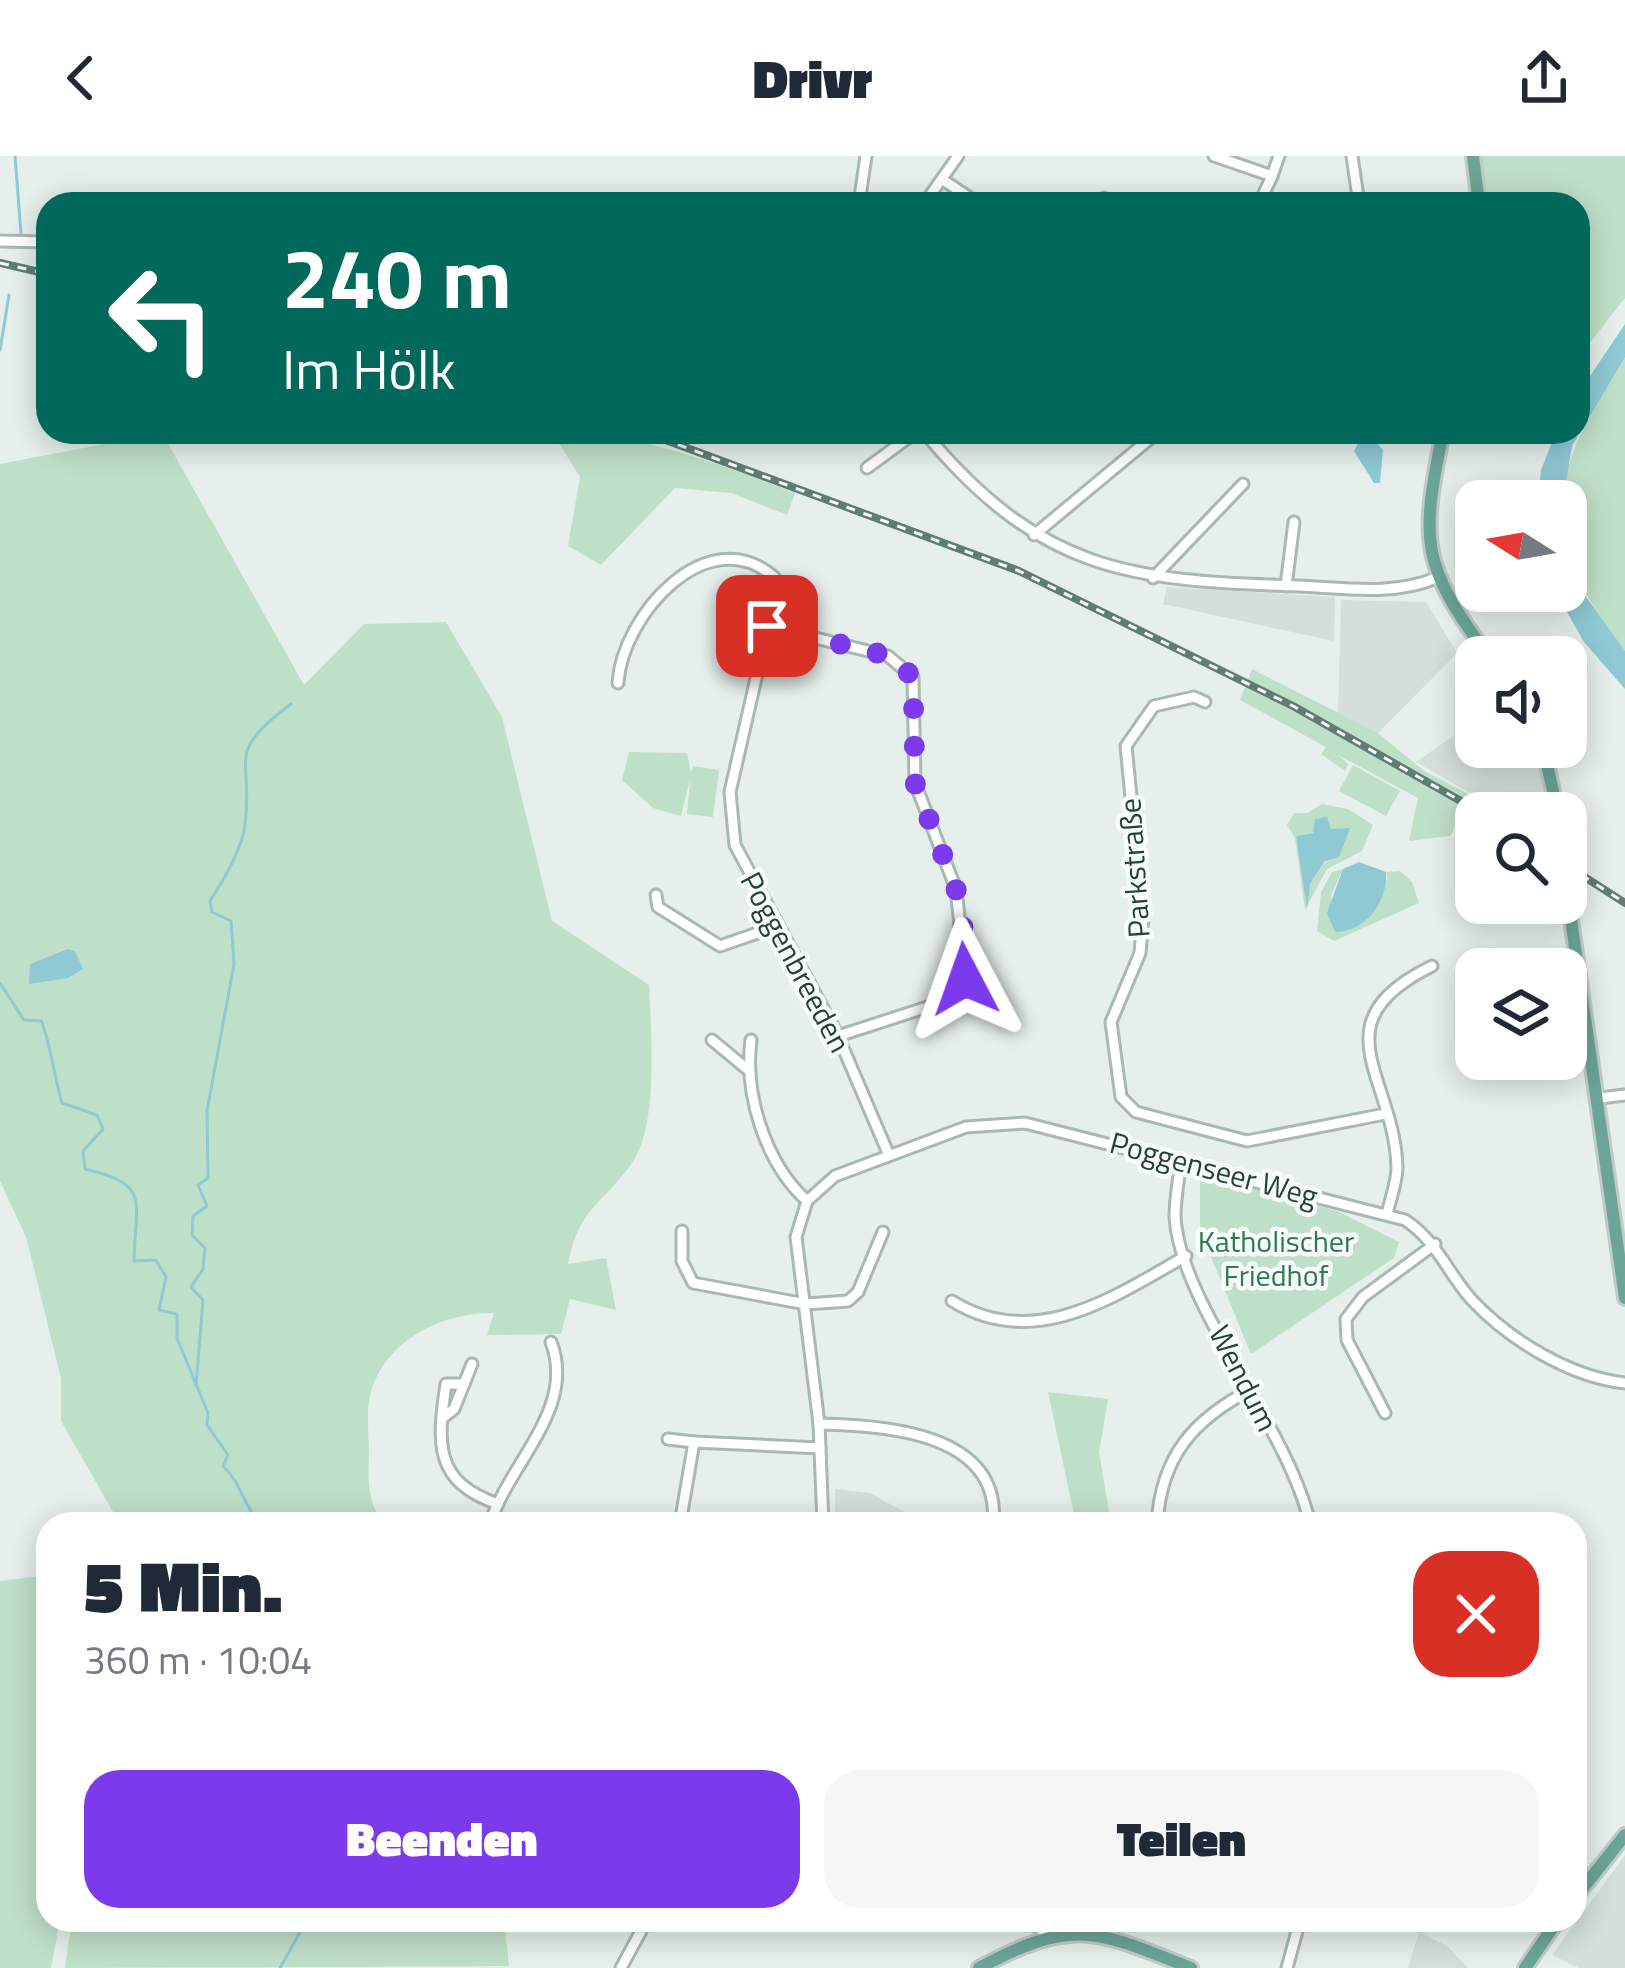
<!DOCTYPE html>
<html lang="de">
<head>
<meta charset="utf-8">
<style>
	body { margin:0; font-family:"Titillium Web",sans-serif; background:#f6f6f7; color:#1f2937; height:100vh; display:flex; flex-direction:column; font-size:45px; white-space:nowrap }
	* { box-sizing:border-box; margin:0 }
	p { font-size:39px; color:#747a83 }
	.icon { flex:none; width:66px; height:66px; fill:none; stroke:currentColor; stroke-width:2; stroke-linecap:round; stroke-linejoin:round }
	.map { position:relative; flex:1; overflow:hidden }
	.details { position:absolute; left:36px; top:1356px; width:1551px; height:420px; display:flex; flex-direction:column; background:#fff; border-radius:36px; box-shadow:0 6px 30px #0003 }
	.details>* { flex:none }
	.banner { position:absolute; left:36px; top:36px; width:1554px; height:252px; border-radius:36px; box-shadow:0 6px 30px #0003; background:#00695c; color:#fff; overflow:hidden }
	.needle { width:78px; rotate:281deg }
	.fabs { position:absolute; left:1455px; top:324px; display:grid; gap:24px }
	.fabs a { display:grid; place-items:center; width:132px; height:132px; border-radius:24px; background:#fff; box-shadow:0 6px 30px #0003; font-size:60px }
	.pin { position:absolute; display:grid; place-items:center; width:102px; height:102px; color:#fff; margin:-51px; border-radius:24px; box-shadow:0 6px 18px #0006 }
	.me { position:absolute; width:132px; margin:-66px; rotate:356deg; stroke-linejoin:round; filter:drop-shadow(0 0 9px #0008) }
	.turn { display:flex; align-items:center; gap:42px; height:252px; padding:0 48px; font-size:54px }
	.turn .icon { width:156px; height:156px; stroke-width:2.5 }
	.turn b { display:block; font-size:84px; line-height:102px }
	.round { display:grid; place-items:center; flex:none; width:126px; height:126px; border-radius:36px; background:#f6f6f7 }
	.summary { display:flex; align-items:center; justify-content:space-between; height:204px; padding:0 48px }
	h1 { font-size:72px; font-weight:800; line-height:90px }
	.button { display:flex; gap:24px; margin-top:auto; padding:24px 48px }
	.button a { flex:1; height:138px; border-radius:36px; background:#7c3aed; color:#fff; font-size:48px; font-weight:800; line-height:138px; text-align:center }
	.button a+a { background:#f6f6f7; color:#1f2937 }
	header { display:flex; justify-content:space-between; align-items:center; height:156px; padding:0 48px; background:#fff; font-size:54px; font-weight:800 }
	.map>svg:first-child { display:block }
</style>
</head>
<body>
<header><svg class="icon" aria-label="back" viewBox="0 0 24 24"><path d="M15 5l-7 7 7 7"/></svg>Drivr<svg class="icon" aria-label="share" viewBox="0 0 24 24"><path d="M12 15V3M7 8l5-5 5 5M5 13v7h14v-7"/></svg></header>
<div class="map">
<svg width="1625" height="1812" viewBox="0 0 1625 1812">
	<rect width="100%" height="100%" fill="#e6efeb"/>
	<g fill="#d4dfda">
		<polygon points="1167,431 1335,441 1334,485 1163,448"/>
		<polygon points="1341,444 1426,446 1457,497 1378,577 1338,558"/>
		<polygon points="1476,564 1476,591 1535,591 1550,656 1505,657 1416,606"/>
		<polygon points="835,1333 870,1337 926,1368 835,1368"/>
		<polygon points="1625,1699 1625,1812 1579,1812 1552,1799"/>
		<polygon points="1419,1776 1447,1790 1468,1812 1408,1812"/>
	</g>
	<g fill="#bfe0c8" fill-rule="evenodd">
		<polygon points="1477,0 1625,0 1625,142 1578,202 1578,48 1483,48"/>
		<path d="M1625,201v294c-89,-112 -77,-180 0,-294z"/>
		<path d="M552,276c84,0 165,31 243,61l-8,22 -56,-22 -56,-5 -74,77 -33,-19 12,-69z"/>
		<polygon points="1091,276 1254,276 1135,288"/>
		<path d="M162,277l142,252 60,-61 82,-2 56,95 50,204 97,64c2,45 10,140 -17,178 -29,42 -52,42 -64,101l38,-6 10,52 -46,-11 -9,35 -74,1 7,-22c-52,-1 -111,28 -124,83 -4,17 -1,39 -1,57 -1,24 -2,55 17,71h-266l-59,-103v-43l-35,-141 -26,-56v-717z"/>
		<polygon points="1252,513 1378,577 1424,615 1505,657 1476,657 1476,675 1457,666 1450,680 1409,685 1418,642 1338,599 1348,608 1345,615 1321,598 1326,591 1240,544"/>
		<polygon points="629,596 687,597 691,617 693,610 719,614 713,661 687,658 690,624 681,660 653,652 622,624"/>
		<polygon points="1353,609 1400,635 1386,660 1339,635"/>
		<path d="M1322,648l26,5 25,16 -11,26 -35,18 -22,41 -10,-72 -8,-13 7,-12h13zM1331,673h17l-38,55 -3,15 -11,-63z"/>
		<polygon points="1343,713 1331,739 1335,775 1388,723 1386,716 1400,715 1412,726 1419,747 1334,785 1317,775 1321,736 1332,716"/>
		<polygon points="1200,1017 1337,1055 1399,1086 1394,1102 1251,1198 1200,1074"/>
		<polygon points="1048,1236 1108,1243 1099,1296 1111,1368 1076,1368"/>
		<polygon points="48,1419 48,1764 60,1764 51,1812 0,1812 0,1425"/>
		<polygon points="72,1764 504,1764 509,1810 65,1812"/>
	</g>
	<g fill="#8ec9d4">
		<polygon points="1625,168 1625,201 1572,290 1563,345 1538,345 1541,314 1556,276 1578,276 1578,238"/>
		<polygon points="1372,281 1383,294 1380,327 1374,327 1354,295 1360,283"/>
		<polygon points="1566,399 1586,441 1625,495 1625,533 1584,486 1555,435 1566,435"/>
		<polygon points="1327,661 1331,673 1350,672 1339,701 1325,705 1310,728 1307,753 1296,680 1313,677 1315,663"/>
		<path d="M1359,706l27,10c2,29 -20,60 -51,60l-8,-19 16,-44z"/>
		<polygon points="68,793 75,795 83,813 68,822 29,828 30,808"/>
	</g>
	<g fill="none" stroke-linecap="round" stroke-linejoin="round">
		<g stroke="#8ec9d4" stroke-width="3">
			<polyline points="15,0 21,78"/>
			<polyline points="0,194 9,139"/>
			<path d="M0,827l24,37 17,1c6,8 15,63 21,82l35,12 6,14 -20,22 2,18c67,16 50,31 49,92l22,-1 10,17 -7,33 18,4v24l31,75 -1,12 21,30 -5,11c20,20 19,38 38,58"/>
			<path d="M196,1230l7,-86 -12,-13 12,-18 2,-21 -13,-13 1,-19 14,-10 -9,-21 10,-7 -1,-67 27,-147 -3,-43 -19,-9 -2,-11c13,-20 32,-51 35,-76 9,-70 -22,-70 46,-121"/>
			<polyline points="1550,1367 1551,1368"/>
			<polyline points="280,1812 307,1764"/>
		</g>
		<g stroke="#a8b8b2" stroke-width="15">
			<g id="minor">
				<polyline points="1214,0 1272,20 1279,0"/>
				<polyline points="1352,0 1359,48"/>
				<polyline points="943,24 979,48"/>
				<polyline points="859,48 866,0"/>
				<polyline points="924,48 958,0"/>
				<polyline points="1100,48 1104,42"/>
				<polyline points="1259,48 1272,20"/>
				<polyline points="0,85 48,86"/>
				<path d="M924,276c116,139 203,149 375,154 45,2 95,10 137,-8"/>
				<polyline points="867,312 916,276"/>
				<polyline points="1034,379 1158,276"/>
				<polyline points="1153,422 1243,328"/>
				<polyline points="1286,430 1294,366"/>
				<polyline points="767,470 888,500 913,521 915,627 956,733 966,823 946,845 838,880"/>
				<path d="M618,527c4,-67 89,-164 156,-106l2,14 -46,201 5,53 103,191 50,117"/>
				<polyline points="1205,546 1194,541 1154,550 1126,590 1143,762 1140,797 1111,866 1121,941 1136,956 1247,985 1385,958"/>
				<polyline points="656,739 658,751 720,790 775,771"/>
				<polyline points="712,884 747,913"/>
				<path d="M751,884c-7,54 14,123 56,161"/>
				<polyline points="1600,942 1625,939"/>
				<path d="M1181,1004c-2,18 -6,38 -6,56 4,87 114,212 135,308"/>
				<path d="M1387,1058c3,-14 10,-32 10,-46 -2,-91 -81,-145 35,-202"/>
				<polyline points="682,1075 682,1105 693,1127 806,1148 848,1145 858,1136 883,1076"/>
				<path d="M952,1145c82,51 162,-4 234,-45"/>
				<polyline points="464,1228 472,1208"/>
				<polyline points="1385,1257 1347,1184 1346,1163 1363,1141 1435,1088"/>
				<path d="M444,1261l10,-8 10,-25h-18c-9,60 -12,98 52,120"/>
				<path d="M819,1268c66,1 183,9 174,100"/>
				<polyline points="668,1283 694,1286"/>
				<path d="M490,1368c18,-60 87,-115 61,-182"/>
				<polyline points="680,1368 694,1286 820,1292"/>
				<path d="M823,1368l-4,-100 -23,-187 11,-36 28,-25 131,-49 59,-4 380,97c32,21 42,52 66,79 38,41 99,78 154,84"/>
				<path d="M1157,1368c4,-68 37,-105 95,-135"/>
				<polyline points="1028,1764 1048,1779"/>
				<polyline points="621,1812 647,1764"/>
				<polyline points="1287,1812 1300,1764"/>
			</g>
		</g>
		<g stroke="#c2cac8" stroke-width="18">
			<g id="major">
				<polyline points="1473,0 1479,48"/>
				<path d="M1443,276c-23,112 -22,132 46,225"/>
				<polyline points="1543,591 1558,657"/>
				<polyline points="1566,728 1625,1142"/>
				<polyline points="1575,1742 1625,1679"/>
				<path d="M979,1812c95,-51 116,-38 212,0"/>
				<polyline points="1525,1812 1558,1764"/>
			</g>
		</g>
		<use href="#minor" stroke="#fff" stroke-width="9"/>
		<use href="#major" stroke="#6aa596" stroke-width="12"/>
		<g stroke="#5f7d75" stroke-width="8">
			<g id="rail">
				<polyline points="0,107 48,118"/>
				<polyline points="644,276 1019,415 1293,550 1482,657"/>
				<polyline points="1566,709 1625,747"/>
			</g>
		</g>
		<use href="#rail" stroke="#f7fbf9" stroke-width="3" stroke-dasharray="9" stroke-linecap="butt"/>
	</g>
	<g fill="none" stroke-linecap="round" stroke-linejoin="round">
		<polyline stroke="#7c3aed" stroke-width="21" stroke-dasharray="0 37.8" points="767,470 889,500 913,521 915,627 956,733 966,788 965,823"/>
	</g>
	<g text-anchor="middle" dominant-baseline="central" stroke-width="9" stroke-linejoin="round" paint-order="stroke">
		<g font-size="30" fill="#24423a" stroke="#f7fbf9">
			<text transform="translate(1134 712) rotate(-94)">Parkstraße</text>
			<text transform="translate(796 806) rotate(62)">Poggenbreeden</text>
			<text transform="translate(1214 1013) rotate(15)">Poggenseer Weg</text>
			<text transform="translate(1244 1222) rotate(63)">Wendum</text>
		</g>
		<g font-size="30" fill="#2d7a4b" stroke="#f7fbf9">
			<text x="1276" y="1085">Katholischer<tspan x="1276" dy="34">Friedhof</tspan></text>
		</g>
	</g>
</svg>
<div class="fabs">
<a><svg class="needle" viewBox="-14 -14 28 28"><path d="M0-13l5 13h-10z" fill="#e53935"/><path d="M0 13l5-13h-10z" fill="#747a83"/></svg></a>
<a><svg class="icon" aria-label="sound" viewBox="0 0 24 24"><path d="M4 9h4l5-4v14l-5-4H4zM17 9q2 3 0 6"/></svg></a>
<a><svg class="icon" aria-label="search" viewBox="0 0 24 24"><circle cx="10" cy="10" r="6"/><path d="M15 15l6 6"/></svg></a>
<a><svg class="icon" aria-label="layers" viewBox="0 0 24 24"><path d="M12 4l9 5-9 5-9-5zM3 14l9 5 9-5"/></svg></a>
</div>
<div class="pin" style="left:767px;top:470px;background:#d93025"><svg class="icon" aria-label="arrive" viewBox="0 0 24 24"><path d="M6 21V4h12l-3 4 3 4H6"/></svg></div>
<svg class="me" style="left:965px;top:823px" viewBox="-20 -20 40 40"><path d="M0-17L14 15 0 8-14 15z" fill="#7c3aed" stroke="#fff" stroke-width="4"/></svg>
<div class="banner">
<div class="turn"><svg class="icon" aria-label="left" viewBox="0 0 24 24"><path d="M17 20v-9H6M10 6l-5 5 5 5"/></svg><div><b>240 m</b>Im Hölk</div></div>
</div>
<section class="details">
<div class="summary"><div><h1>5 Min.</h1><p>360 m · 10:04</p></div><a class="round" style="background:#d93025;color:#fff"><svg class="icon" aria-label="close" viewBox="0 0 24 24"><path d="M6 6l12 12M18 6L6 18"/></svg></a></div>
<div class="button"><a>Beenden</a><a>Teilen</a></div>
</section>
</div>
</body>
</html>
